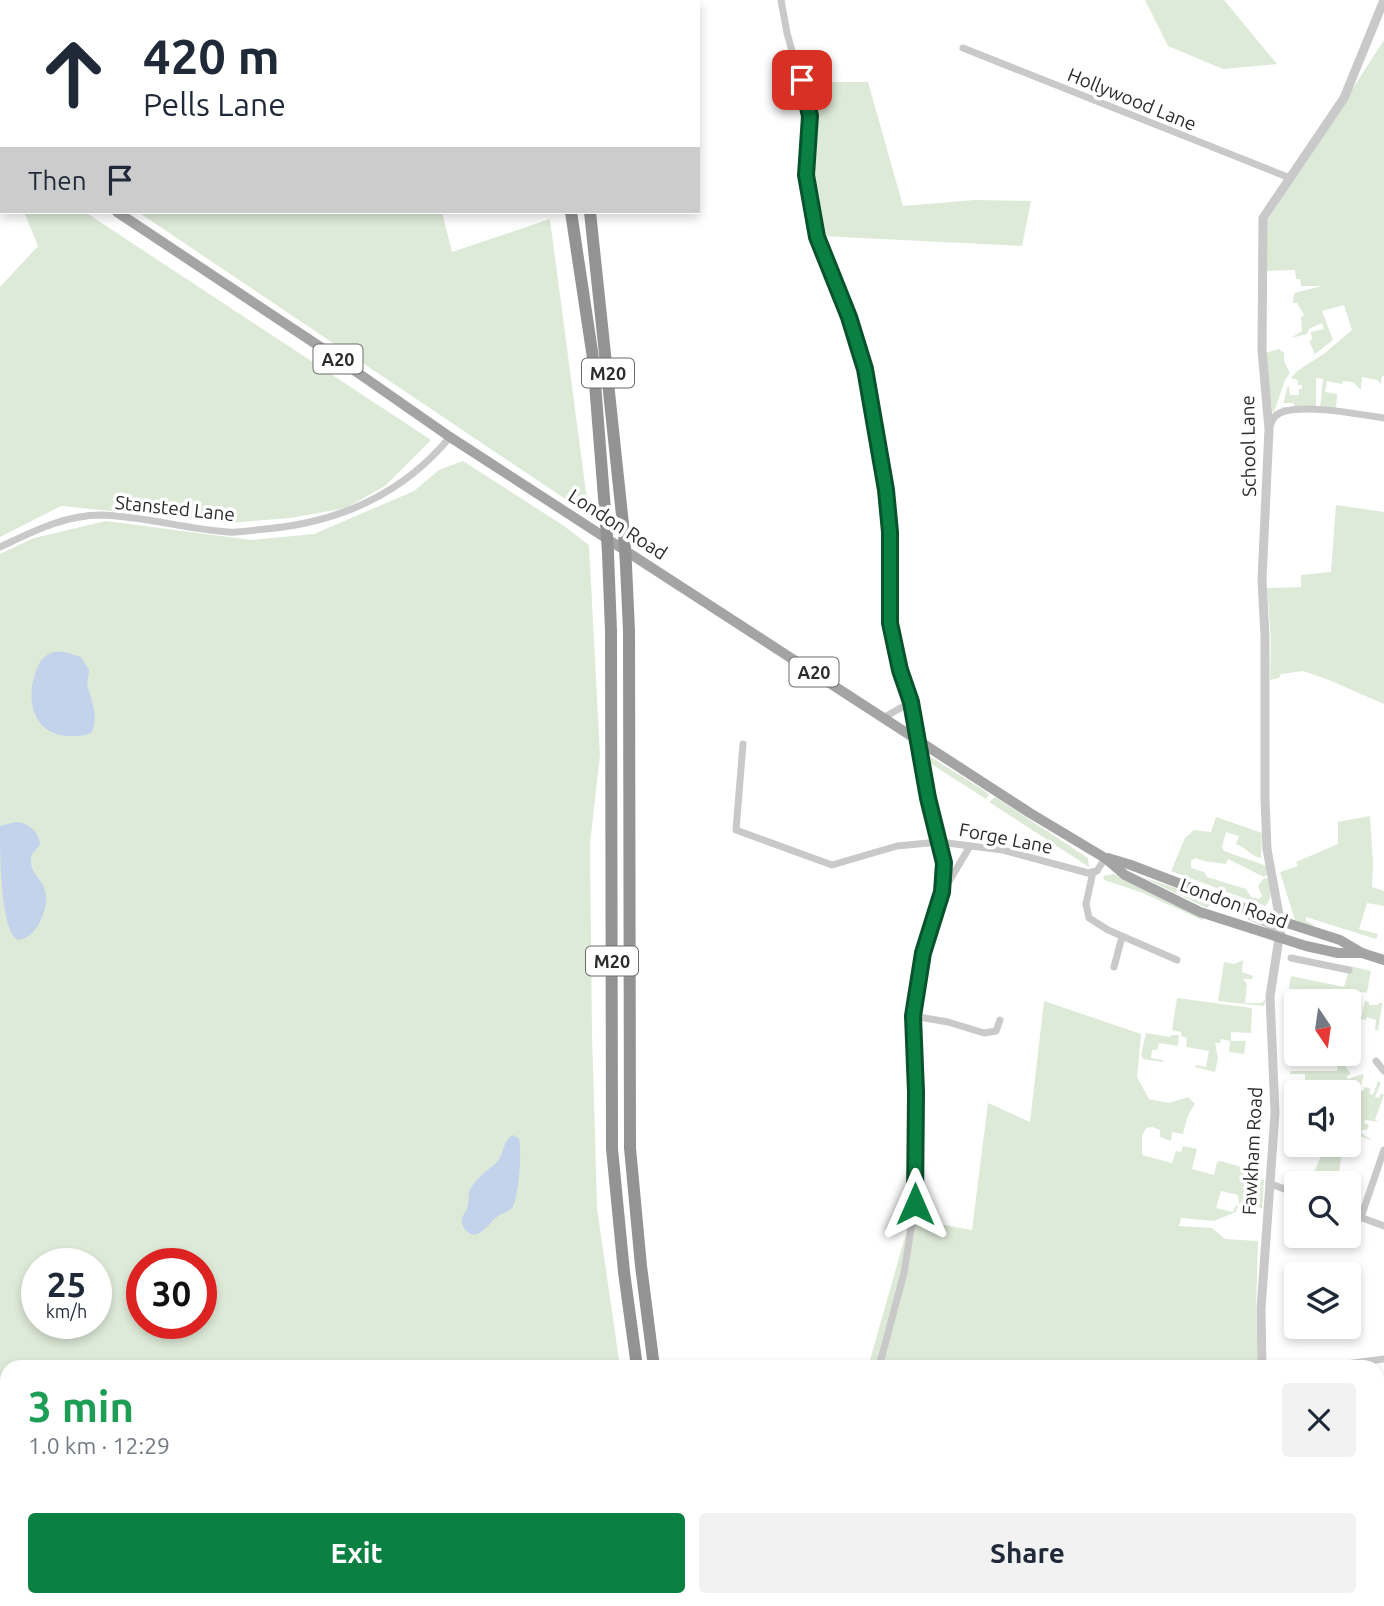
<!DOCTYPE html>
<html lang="en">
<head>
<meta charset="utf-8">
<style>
	body { margin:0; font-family:Ubuntu,sans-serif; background:#f2f2f3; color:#1f2937; height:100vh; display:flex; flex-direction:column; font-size:26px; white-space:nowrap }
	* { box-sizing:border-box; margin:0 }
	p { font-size:23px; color:#747a83 }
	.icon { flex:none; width:38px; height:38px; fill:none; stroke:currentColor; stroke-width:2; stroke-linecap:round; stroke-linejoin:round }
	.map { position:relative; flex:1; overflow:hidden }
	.side { position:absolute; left:0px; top:1360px; width:1384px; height:247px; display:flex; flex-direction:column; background:#fff; border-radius:21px 21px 0 0; box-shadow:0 4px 10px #0003 }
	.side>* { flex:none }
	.banner { position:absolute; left:0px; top:0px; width:700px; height:214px; box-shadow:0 4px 10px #0003; background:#fff; color:#1f2937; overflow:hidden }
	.needle { width:46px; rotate:167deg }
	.buttons { position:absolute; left:1284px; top:989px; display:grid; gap:14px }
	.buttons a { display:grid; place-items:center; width:77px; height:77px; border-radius:7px; background:#fff; box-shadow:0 4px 10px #0003; font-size:35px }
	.speed { position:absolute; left:21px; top:1248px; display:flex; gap:14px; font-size:35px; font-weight:700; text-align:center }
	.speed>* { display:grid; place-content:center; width:91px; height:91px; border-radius:50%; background:#fff; box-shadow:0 4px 10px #0003; line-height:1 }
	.speed small { font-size:18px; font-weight:400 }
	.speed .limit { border:10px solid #d22; background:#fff; color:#111 }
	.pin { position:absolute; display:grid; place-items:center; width:60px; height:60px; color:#fff; margin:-30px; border-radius:14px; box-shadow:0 4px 10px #0006 }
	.me { position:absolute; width:77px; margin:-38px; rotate:0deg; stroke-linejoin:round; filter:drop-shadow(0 0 5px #0008) }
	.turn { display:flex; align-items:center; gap:24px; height:147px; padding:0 28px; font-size:32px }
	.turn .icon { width:91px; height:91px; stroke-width:2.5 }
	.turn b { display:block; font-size:49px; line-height:60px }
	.then { display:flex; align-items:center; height:66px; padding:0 28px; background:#0003; gap:14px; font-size:26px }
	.round { display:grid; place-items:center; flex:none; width:74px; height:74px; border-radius:7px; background:#f2f2f3 }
	.overview { display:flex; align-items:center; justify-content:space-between; height:119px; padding:0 28px }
	h1 { font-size:42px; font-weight:700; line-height:52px; color:#1e9e55 }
	.cta { display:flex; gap:14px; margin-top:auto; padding:14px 28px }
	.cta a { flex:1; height:80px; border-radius:7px; background:#0b8043; color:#fff; font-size:28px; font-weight:700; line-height:80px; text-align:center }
	.cta a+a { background:#f2f2f3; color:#1f2937 }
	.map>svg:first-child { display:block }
</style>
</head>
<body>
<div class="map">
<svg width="1384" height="1606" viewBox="0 0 1384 1606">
	<rect width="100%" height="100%" fill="#fff"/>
	<g fill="#deead8" fill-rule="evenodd">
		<polygon points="0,0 142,0 2,2 2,120"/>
		<polygon points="1145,0 1224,0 1277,64 1223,69 1168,46"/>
		<polygon points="1384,40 1384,376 1382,376 1381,384 1377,380 1362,377 1361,390 1353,382 1343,381 1342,384 1327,381 1325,392 1337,394 1336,409 1320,408 1323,379 1316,378 1316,408 1294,407 1294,403 1283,403 1283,407 1287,408 1282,409 1287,388 1289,386 1290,395 1299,395 1299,389 1302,389 1302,385 1298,385 1298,380 1291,378 1297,371 1325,353 1352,330 1344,305 1322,311 1333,340 1315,354 1309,341 1312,340 1311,332 1324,329 1322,323 1309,329 1307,334 1291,338 1302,331 1301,317 1304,315 1297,303 1293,303 1294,293 1322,286 1301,286 1300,279 1296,279 1295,270 1264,271 1267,221"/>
		<polygon points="809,82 868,82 903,206 974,200 1031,201 1022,246 821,236 812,177 816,117"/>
		<polygon points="24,212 85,212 431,440 385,486 346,508 290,518 229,523 61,506 0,537 0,287 38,246"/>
		<polygon points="138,212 442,212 452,252 550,219 549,212 589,515"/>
		<polygon points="1279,349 1284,353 1284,361 1290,373 1285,380 1273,415 1265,353"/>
		<path d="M463,461l101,65 25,19 11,210 -10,89 2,188 5,176 23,159h-613v233h656l2,6h-665v-1052l34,-16 72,-17 146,19 62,-6 100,-43 25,-21zM37,1264h59v59h-59zM142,1264h59v59h-59z"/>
		<polygon points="1336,505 1384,512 1384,704 1329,680 1303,671 1281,674 1279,678 1270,680 1271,641 1267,588 1301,587 1301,575 1331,572"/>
		<polygon points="926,754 985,791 989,795 986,799 925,760"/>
		<polygon points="995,797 1088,858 1089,867 989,802"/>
		<polygon points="1370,816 1373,863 1372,887 1384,891 1384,906 1367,903 1359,929 1378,934 1376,939 1306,917 1306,921 1315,925 1306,926 1295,920 1280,872 1298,866 1296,862 1338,844 1338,822"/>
		<path d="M1216,817l46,16 -1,25c-11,-2 -15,-11 -25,-14l3,-8 -13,-4 -4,15 2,4 43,15v9l-3,2 -36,-18 -2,5 -22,-3 -9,-3 -4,3v7l13,4 3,5 39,12 5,8 8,2 3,-3 -4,-10 5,-7 5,-1c2,10 5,21 -3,28l-94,-35 14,-33 9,-8 17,2z"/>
		<polygon points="1114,874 1202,917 1204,921 1143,893 1104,880 1103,876"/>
		<polygon points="1142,877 1214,901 1207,908"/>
		<polygon points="1243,960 1242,972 1253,976 1252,979 1243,979 1247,984 1245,1003 1261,1003 1266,999 1264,1006 1218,1001 1224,962 1234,964"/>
		<polygon points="1350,966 1371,971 1367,993 1347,990 1344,1001 1305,1001 1305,992 1291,991 1289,988 1291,976 1344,987"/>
		<polygon points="1384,993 1378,1030 1375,1030 1376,1020 1367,1017 1366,1020 1361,1019 1365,1001 1369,1002 1369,1005 1378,1005 1379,1003 1382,1003"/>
		<polygon points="1177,998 1252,1008 1251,1033 1231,1032 1231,1041 1246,1041 1244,1054 1229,1052 1230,1041 1221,1039 1220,1043 1215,1043 1218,1058 1215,1072 1195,1067 1196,1065 1206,1067 1209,1051 1186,1047 1187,1038 1181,1036 1181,1032 1172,1030"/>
		<polygon points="1044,1001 1141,1034 1137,1077 1149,1099 1169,1103 1188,1097 1195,1104 1188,1115 1183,1134 1172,1132 1171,1141 1160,1137 1160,1130 1152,1127 1146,1128 1142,1136 1142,1155 1172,1163 1176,1151 1181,1152 1183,1146 1197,1149 1192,1169 1214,1175 1217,1162 1221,1161 1248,1169 1246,1178 1243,1177 1243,1180 1254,1183 1255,1179 1264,1180 1262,1208 1239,1204 1238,1195 1221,1191 1216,1208 1233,1212 1236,1205 1238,1206 1236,1212 1214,1221 1181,1218 1179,1226 1212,1228 1225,1239 1258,1241 1256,1311 1258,1367 868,1367 910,1219 972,1230 988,1103 1030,1122"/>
		<polygon points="1146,1033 1170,1037 1172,1035 1179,1035 1178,1046 1159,1043 1157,1050 1152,1050 1151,1058 1163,1060 1163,1062 1143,1059 1141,1055"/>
		<polygon points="1338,1059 1346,1059 1348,1065 1345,1066 1351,1074 1347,1076 1348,1079 1362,1074 1364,1076 1359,1090 1363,1091 1365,1087 1371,1089 1369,1093 1373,1095 1378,1081 1381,1083 1375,1097 1379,1098 1381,1093 1384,1095 1375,1120 1380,1122 1365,1120 1364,1123 1369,1125 1367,1130 1362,1130 1361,1133 1373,1141 1349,1132 1349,1092 1297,1092 1297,1095 1290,1095 1290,1090 1301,1090 1305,1082 1300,1081 1305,1080 1305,1074 1290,1074 1290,1071 1337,1071"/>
		<polygon points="1322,1145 1343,1145 1339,1172 1337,1171 1335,1178 1324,1178 1314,1172 1322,1154"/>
		<polygon points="1377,1405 1384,1405 1384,1606 883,1606 882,1600 1377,1600"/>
	</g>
	<g fill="#c3d3eb">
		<path d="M65,652l16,5 8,13c0,6 -3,12 -1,18 4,12 11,33 3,45 -7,3 -13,3 -21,3 -34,0 -44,-31 -36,-59 3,-9 6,-19 15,-23 4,-3 11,-2 16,-2z"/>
		<path d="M15,822c12,0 24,9 25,22 -4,7 -10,9 -9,18 0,8 6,14 10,20 9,15 5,27 -2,42 -5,8 -11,15 -21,16 -18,-9 -18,-89 -18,-114z"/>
		<path d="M513,1135l6,4c3,11 0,60 -7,69 -4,4 -9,5 -14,8 -9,6 -21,30 -34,12 -5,-8 -1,-12 3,-19 2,-6 1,-11 2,-16 2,-10 17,-22 25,-28 11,-8 7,-24 19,-30z"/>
	</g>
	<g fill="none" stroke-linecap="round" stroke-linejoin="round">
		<g stroke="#c9c9c9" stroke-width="7">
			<polyline points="781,0 787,33 810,116 806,175 817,237 849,317 865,369 884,469 890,532 890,623 900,670 911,702 928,798 944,863 942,892 923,953 913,1016 916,1092 915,1204 904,1273 879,1367"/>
			<polyline points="963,48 1290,178"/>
			<path d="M1270,426c2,-8 7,-13 15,-15 27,-6 71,3 99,7"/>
			<path d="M0,547c32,-15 64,-32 101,-32 42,1 84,14 127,17 12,1 25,-2 37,-3 73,-6 138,-35 185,-92"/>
			<polyline points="883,718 911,702"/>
			<polyline points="743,744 736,830 832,865 897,846 939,842 1003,850 1088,873 1097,871 1105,858"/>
			<polyline points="1093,872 1086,904 1089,918 1108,930 1177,960"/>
			<polyline points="944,890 970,846"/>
			<polyline points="1291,958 1349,970"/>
			<polyline points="1114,967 1122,937"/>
			<polyline points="913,1016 948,1022 984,1033 996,1031 1000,1020"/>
			<polyline points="1376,1061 1384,1071"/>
			<polyline points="1269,1183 1297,1194"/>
			<polyline points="1349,1213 1384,1226"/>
			<polyline points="1361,1217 1384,1150"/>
			<polyline points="1323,1367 1384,1359"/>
			<polyline points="887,1600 888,1606"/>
		</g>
		<g stroke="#c9c9c9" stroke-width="9">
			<polyline points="1251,916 1269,924 1281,935"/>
			<polyline points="1262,1367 1261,1309 1275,1113 1270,996 1281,926 1267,849 1265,799 1265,636 1262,580 1269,429 1262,350 1263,218 1344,98 1384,0"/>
			<polyline points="1272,1600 1272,1606"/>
		</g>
		<g stroke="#a4a4a4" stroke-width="10">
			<polyline points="0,134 2,135"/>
			<polyline points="117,212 325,350 450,437 1030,813 1105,858 1125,875 1200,912 1306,946 1338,953 1362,953"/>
			<polyline points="1108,858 1131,865 1262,915 1340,940 1362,953 1384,960"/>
		</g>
		<g stroke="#939393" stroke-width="12">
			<polyline points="529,0 529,2"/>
			<polyline points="550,0 551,2"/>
			<polyline points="571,212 593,358 606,523"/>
			<polyline points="590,212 624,534"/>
			<polyline points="608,553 611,631 612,1149 624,1272 637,1367"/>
			<polyline points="626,565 629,631 630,1148 641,1266 654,1367"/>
			<polyline points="681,1600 683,1606"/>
			<polyline points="700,1600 701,1606"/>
		</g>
		<g stroke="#939393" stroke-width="12">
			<polyline points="606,523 608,553"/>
			<polyline points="624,534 626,565"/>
		</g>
	</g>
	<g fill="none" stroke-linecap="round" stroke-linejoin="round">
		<g stroke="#07532c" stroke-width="18">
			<polyline id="route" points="802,80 810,116 806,175 817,237 849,317 865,369 886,490 890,532 890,623 900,670 911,702 928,798 944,863 942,892 923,953 913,1016 916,1092 915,1204"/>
		</g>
		<use href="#route" stroke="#0b8043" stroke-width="12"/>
	</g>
	<g text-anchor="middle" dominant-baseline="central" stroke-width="7" stroke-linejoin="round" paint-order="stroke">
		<g fill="#fff" stroke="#6b6b6b" stroke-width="2">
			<rect x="313.5" y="344.5" width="49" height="29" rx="5"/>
			<rect x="582" y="358.5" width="52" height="29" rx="5"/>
			<rect x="789.5" y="657.5" width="49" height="29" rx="5"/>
			<rect x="586" y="946.5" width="52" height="29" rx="5"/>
		</g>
		<g font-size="18" font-weight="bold" fill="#2c2c2c">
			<text x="338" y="359">A20</text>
			<text x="608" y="373">M20</text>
			<text x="814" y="672">A20</text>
			<text x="612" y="961">M20</text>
		</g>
		<g font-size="19" fill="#2c2c2c" stroke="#fff">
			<text transform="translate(1132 99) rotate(22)">Hollywood Lane</text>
			<text transform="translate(1248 446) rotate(-91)">School Lane</text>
			<text transform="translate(175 508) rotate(6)">Stansted Lane</text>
			<text transform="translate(618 524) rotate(33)">London Road</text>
			<text transform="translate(1006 838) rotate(11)">Forge Lane</text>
			<text transform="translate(1234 903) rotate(20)">London Road</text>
			<text transform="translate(1252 1151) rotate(-87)">Fawkham Road</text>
		</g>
	</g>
</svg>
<div class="buttons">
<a><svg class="needle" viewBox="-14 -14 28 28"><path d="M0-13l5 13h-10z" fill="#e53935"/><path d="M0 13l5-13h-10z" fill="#747a83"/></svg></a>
<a><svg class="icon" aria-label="sound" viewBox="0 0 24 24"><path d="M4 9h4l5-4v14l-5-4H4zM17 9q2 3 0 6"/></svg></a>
<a><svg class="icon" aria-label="search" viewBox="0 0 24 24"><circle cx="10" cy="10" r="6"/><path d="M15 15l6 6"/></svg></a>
<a><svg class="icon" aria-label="layers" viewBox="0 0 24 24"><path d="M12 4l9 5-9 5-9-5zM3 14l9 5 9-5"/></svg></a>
</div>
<div class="speed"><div>25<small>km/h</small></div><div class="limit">30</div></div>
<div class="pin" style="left:802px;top:80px;background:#d93025"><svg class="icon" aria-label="arrive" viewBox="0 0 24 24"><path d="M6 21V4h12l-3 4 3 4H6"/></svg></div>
<svg class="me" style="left:915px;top:1204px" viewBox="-20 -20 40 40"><path d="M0-17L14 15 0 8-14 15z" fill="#0b8043" stroke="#fff" stroke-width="4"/></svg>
<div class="banner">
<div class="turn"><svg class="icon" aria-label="ahead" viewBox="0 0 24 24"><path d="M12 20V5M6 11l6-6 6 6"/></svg><div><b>420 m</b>Pells Lane</div></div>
<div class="then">Then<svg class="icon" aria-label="arrive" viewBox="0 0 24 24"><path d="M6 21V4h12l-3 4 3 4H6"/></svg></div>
</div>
<section class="side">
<div class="overview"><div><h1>3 min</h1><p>1.0 km · 12:29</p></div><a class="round"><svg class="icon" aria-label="close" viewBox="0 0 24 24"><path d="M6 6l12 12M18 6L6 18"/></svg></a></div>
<div class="cta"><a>Exit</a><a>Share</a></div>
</section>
</div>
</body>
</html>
